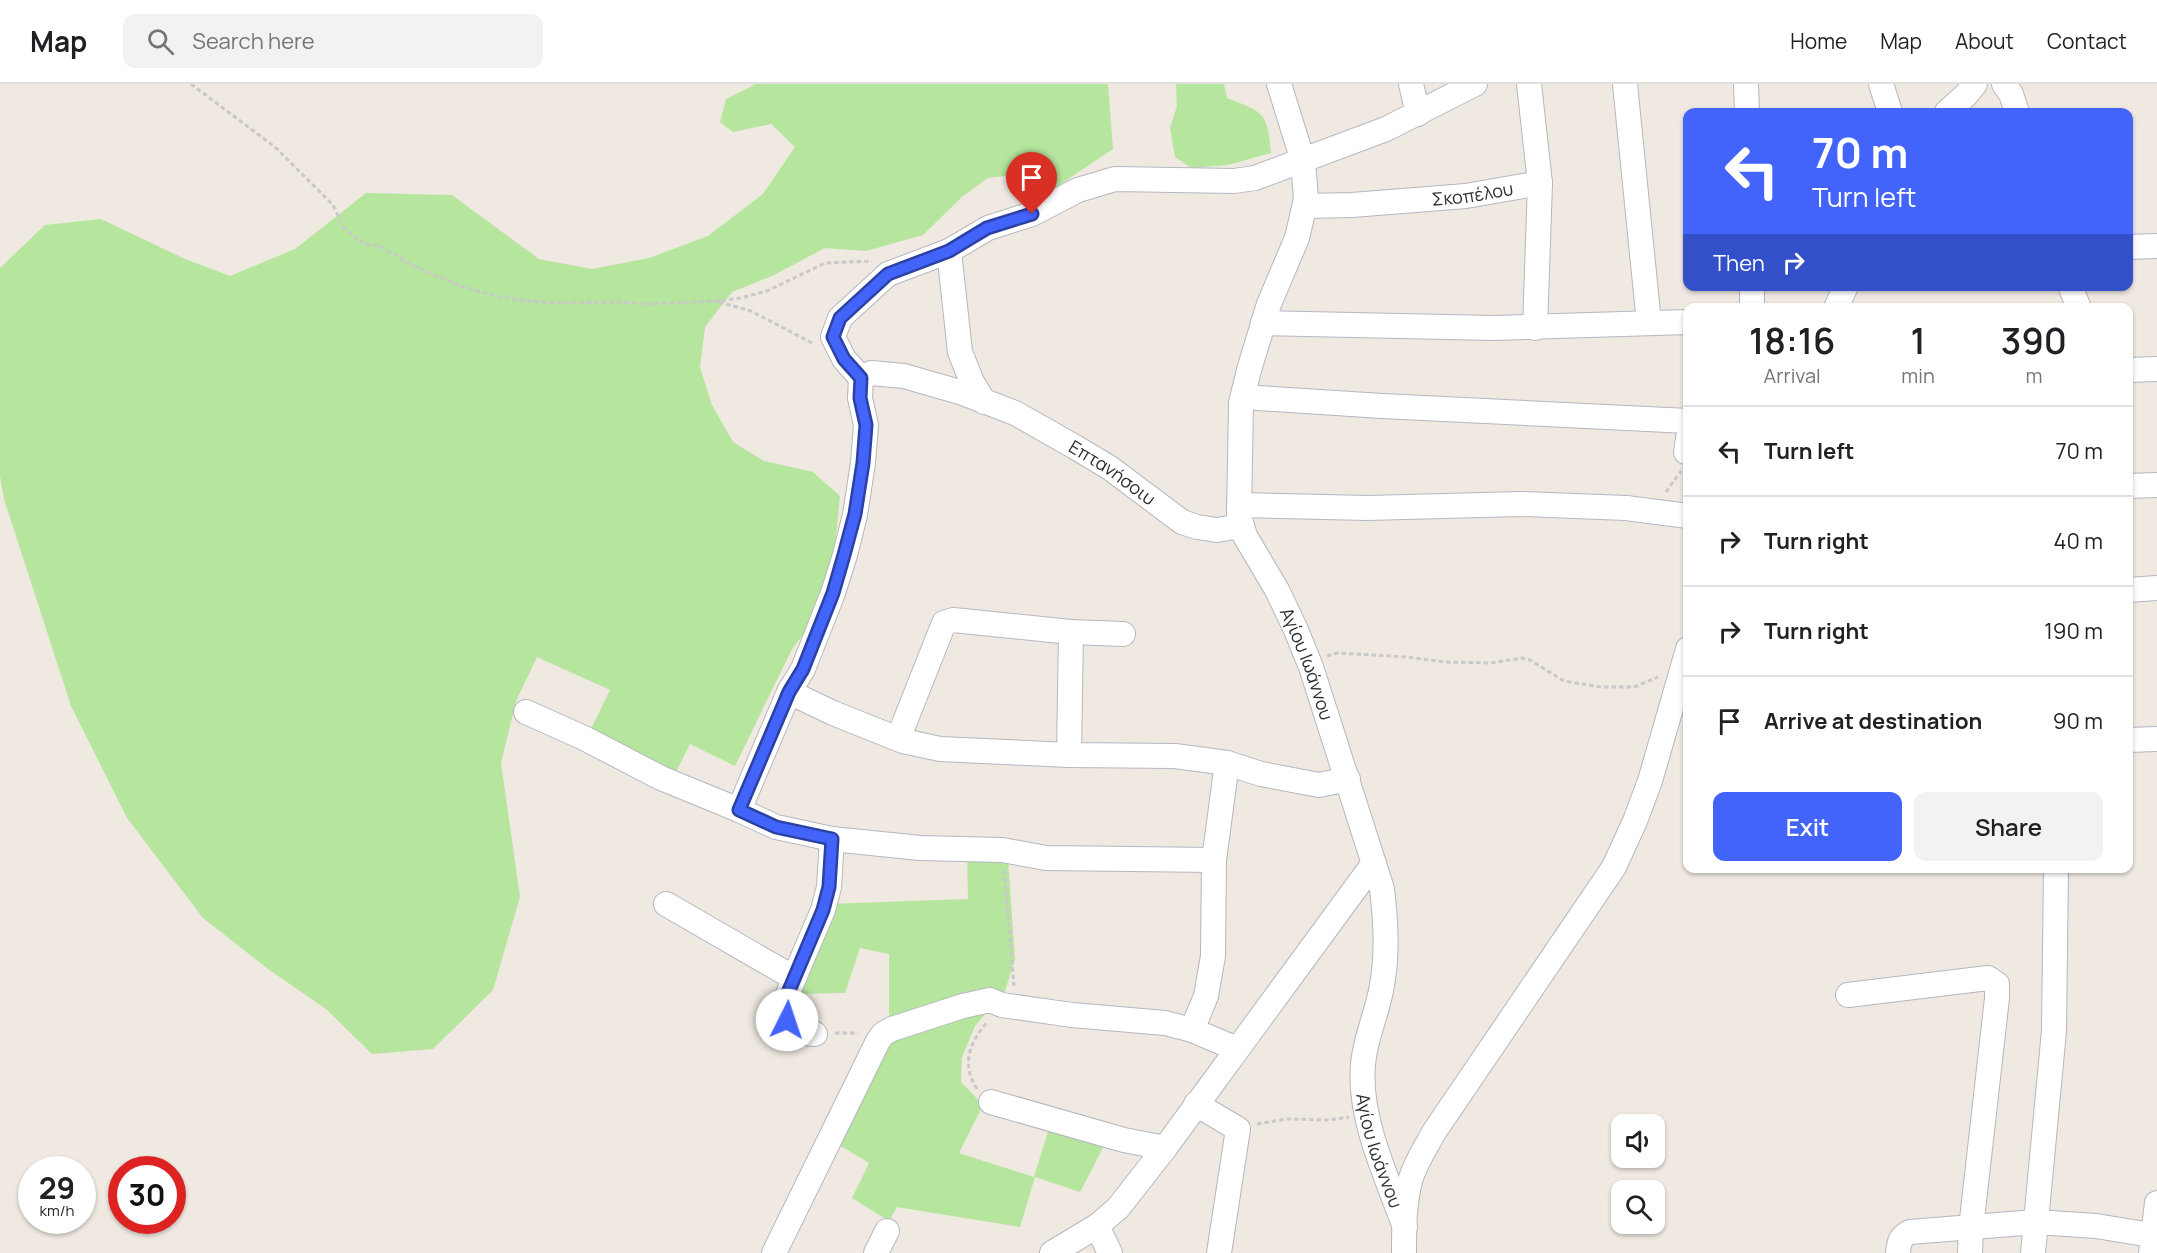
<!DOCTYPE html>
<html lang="en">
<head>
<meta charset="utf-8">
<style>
	body { margin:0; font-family:Manrope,sans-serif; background:#f2f2f2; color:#202124; height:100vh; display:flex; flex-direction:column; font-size:22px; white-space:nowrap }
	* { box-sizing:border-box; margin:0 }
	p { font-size:20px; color:#757577 }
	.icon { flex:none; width:33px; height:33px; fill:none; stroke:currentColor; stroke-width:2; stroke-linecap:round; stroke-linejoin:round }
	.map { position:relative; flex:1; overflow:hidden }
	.sheet { position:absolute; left:1683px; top:219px; width:450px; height:570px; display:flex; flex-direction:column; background:#fff; border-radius:12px; box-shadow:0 2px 4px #0004 }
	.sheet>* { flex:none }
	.guide { position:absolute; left:1683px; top:24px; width:450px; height:183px; border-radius:12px; box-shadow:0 2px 4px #0004; background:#4264fb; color:#fff; overflow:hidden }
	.tools { position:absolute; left:1611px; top:1030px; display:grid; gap:12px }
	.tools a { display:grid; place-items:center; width:54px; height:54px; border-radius:12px; background:#fff; box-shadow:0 2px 4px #0004; font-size:30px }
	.speed { position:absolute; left:18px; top:1072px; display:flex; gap:12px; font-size:30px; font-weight:700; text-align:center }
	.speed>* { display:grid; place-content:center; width:78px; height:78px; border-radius:50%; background:#fff; box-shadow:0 2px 4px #0004; line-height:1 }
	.speed small { font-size:15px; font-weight:400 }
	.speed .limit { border:9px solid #d22; background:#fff; color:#111 }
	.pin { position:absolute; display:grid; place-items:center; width:51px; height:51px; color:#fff; margin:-62px -26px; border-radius:50% 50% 50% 0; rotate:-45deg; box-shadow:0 0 6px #0007 }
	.pin .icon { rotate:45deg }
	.me { position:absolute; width:66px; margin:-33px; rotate:4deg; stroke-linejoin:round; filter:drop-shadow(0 0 4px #0008) }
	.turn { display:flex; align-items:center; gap:21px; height:126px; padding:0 30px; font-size:27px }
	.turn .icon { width:78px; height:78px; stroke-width:2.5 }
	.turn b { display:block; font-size:42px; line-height:51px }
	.then { display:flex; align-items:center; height:57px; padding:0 30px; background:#0003; gap:12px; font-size:22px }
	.eta { display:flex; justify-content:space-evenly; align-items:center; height:102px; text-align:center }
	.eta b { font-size:36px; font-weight:600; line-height:42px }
	.primary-button { display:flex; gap:12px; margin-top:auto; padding:12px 30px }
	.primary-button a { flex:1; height:69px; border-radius:12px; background:#4264fb; color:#fff; font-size:24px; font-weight:600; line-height:69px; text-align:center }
	.primary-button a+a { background:#f2f2f2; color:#202124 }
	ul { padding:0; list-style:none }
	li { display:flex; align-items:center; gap:18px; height:90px; padding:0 30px; border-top:2px solid #e0e0e0 }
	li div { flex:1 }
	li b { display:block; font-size:22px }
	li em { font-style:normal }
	header { display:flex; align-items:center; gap:36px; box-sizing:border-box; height:84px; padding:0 30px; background:#fff; border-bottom:2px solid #e0e0e0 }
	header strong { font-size:28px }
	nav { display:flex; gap:33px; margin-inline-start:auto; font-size:21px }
	.search { width:420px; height:54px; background:#f2f2f2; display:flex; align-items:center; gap:15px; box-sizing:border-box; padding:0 21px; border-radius:12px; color:#757577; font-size:22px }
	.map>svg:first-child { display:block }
</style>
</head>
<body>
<header>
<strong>Map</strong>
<div class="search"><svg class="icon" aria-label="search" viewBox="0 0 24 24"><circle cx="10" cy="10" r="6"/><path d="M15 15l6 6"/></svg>Search here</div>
<nav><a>Home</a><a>Map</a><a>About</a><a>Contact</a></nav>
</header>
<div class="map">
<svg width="2157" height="1169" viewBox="0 0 2157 1169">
	<rect width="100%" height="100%" fill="#efe9e1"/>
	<g fill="#b6e59e">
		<polygon points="756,0 1108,0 1113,65 1040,114 1014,91 988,94 963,112 923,151 866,167 825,164 772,192 732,208 705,243 700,283 712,321 733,358 764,377 813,388 840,412 833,482 813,538 792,565 735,682 690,660 669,702 587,653 610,606 537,573 516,617 501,679 520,813 493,906 433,965 372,970 326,925 268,885 203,834 127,734 71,622 4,415 0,392 0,184 45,141 101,135 185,175 230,192 295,165 366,109 452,111 539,175 592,185 649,174 708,152 763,110 795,63 771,40 733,48 720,38 726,15"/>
		<path d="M1176,0h48l3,14c36,14 41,14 44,55l-43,12 -37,3 -16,-11 -5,-29 7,-22z"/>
		<polygon points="967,770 1008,775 1015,875 1005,907 975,942 962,973 961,998 983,1021 959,1069 1034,1093 1049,1044 1105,1060 1080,1108 1035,1093 1020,1143 897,1123 889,1137 852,1114 869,1079 834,1058 889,959 889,870 860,864 845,909 791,910 827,820 968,815"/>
	</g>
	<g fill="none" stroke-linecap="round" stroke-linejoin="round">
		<g stroke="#b4b7c1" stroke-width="26">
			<g id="minor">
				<path id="s1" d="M1279,0l24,77 3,38 -9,39 -28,66 -20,66 -8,33 -2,113 6,20 32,54 19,40 15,37 71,222c4,32 6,64 0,96 -4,27 -17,52 -19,80 -5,52 24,113 42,162"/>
				<polyline points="1411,0 1418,30"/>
				<polyline points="1625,0 1649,239"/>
				<polyline points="1746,0 1747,28"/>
				<polyline points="1881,0 1890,28"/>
				<polyline points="2004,0 2011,10 2017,28"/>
				<polyline points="1947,28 1967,10 1975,0"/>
				<path id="s2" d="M1305,122l47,-1 114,-9 74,-13 -11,-99"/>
				<polyline points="2128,163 2157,162"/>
				<polyline points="1752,202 1752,224"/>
				<polyline points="2070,202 2079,224"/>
				<polyline points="1836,224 1846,202"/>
				<polyline points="1263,239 1494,244 1688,238"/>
				<polyline points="1535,244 1540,99"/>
				<polyline points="2128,286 2157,285"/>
				<polyline points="861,294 844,275 833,253 840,234 888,190 949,167"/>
				<polyline points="1243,313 1382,322 1688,337"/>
				<polyline points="984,318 972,298 960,268 949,167 988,144 1032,130 1078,106 1115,95 1234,97 1255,94 1386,45 1475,0"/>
				<polyline points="1686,368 1688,354"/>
				<polyline points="2128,402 2157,401"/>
				<polyline points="1239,421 1367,424 1521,420 1626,424 1688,432"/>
				<polyline points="2128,506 2157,504"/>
				<polyline points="789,608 833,629 903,657 940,665 1069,671 1175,672 1227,679 1261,690 1319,701 1348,695"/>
				<polyline points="526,628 584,654 661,694 739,726 776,743 832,755 920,764 1002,766 1046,774 1214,776"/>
				<polyline points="898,655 944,539 953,536 1071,548 1123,550"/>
				<polyline points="2128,656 2157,655"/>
				<polyline points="1069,671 1071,548"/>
				<path id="s3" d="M739,726l50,-118 14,-23 30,-76 12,-38 10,-40 8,-52 3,-38 -6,-27 1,-20 10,-5 33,3 59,17 52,20 60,34 35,21 72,54 15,5 20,3 25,-4"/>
				<polyline points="666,820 794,894 823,826 829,803 832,755"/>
				<path d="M794,894c-9,22 -13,32 0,54l21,2"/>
				<polyline points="1848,911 1988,894 1997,900 1997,914 1971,1144 1970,1169"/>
				<polyline points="1192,946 1206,912 1213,872 1214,776 1227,679"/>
				<polyline points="991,1018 1124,1056 1165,1064"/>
				<polyline points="1196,1020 1238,1045 1219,1169"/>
				<polyline points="1097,1142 1110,1169"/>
				<polyline points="774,1169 878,957 883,950 892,945 963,922 990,916 1002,921 1072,931 1165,939 1192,946 1237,965"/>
				<polyline points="876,1169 887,1147"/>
				<polyline points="1052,1169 1097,1142 1118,1124 1165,1064 1374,779"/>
				<path d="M1404,1169c0,-24 0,-52 7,-75 5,-16 15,-31 23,-46l180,-265 21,-46 15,-40 38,-132"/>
				<path d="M1898,1169c1,-11 2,-16 12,-21l126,-10 60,4 61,10"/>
				<polyline points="2033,1169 2054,947 2056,784"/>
				<polyline points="2151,1169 2157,1119"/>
			</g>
		</g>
		<g stroke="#c9c9c9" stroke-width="3" stroke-dasharray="4.5 3" stroke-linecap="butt">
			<polyline points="191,0 275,63 333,121 344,144 364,160 380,162 412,181 461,202 492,211 518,216 552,219 621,218 646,220 718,217 741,214 767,207 825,179 872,177"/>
			<polyline points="719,218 751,227 814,260"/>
			<polyline points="1666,408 1681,387"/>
			<polyline points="1327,572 1337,569 1407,573 1444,578 1491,579 1522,574 1530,576 1564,597 1601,603 1634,603 1658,593"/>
			<polyline points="1004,786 1014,902"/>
			<polyline points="835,949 858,949"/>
			<path d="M977,1005c-16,-25 -8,-45 10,-67"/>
			<polyline points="1257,1040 1287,1035 1329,1036 1349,1033"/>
		</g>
		<use href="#minor" stroke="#fff" stroke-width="24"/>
	</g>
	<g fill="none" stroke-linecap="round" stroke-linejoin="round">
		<g stroke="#2b41a3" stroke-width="15">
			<polyline id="route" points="787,936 785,916 823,826 829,803 832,755 776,743 739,726 789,608 803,585 833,509 844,471 855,430 863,379 866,341 860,314 861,294 844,275 833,253 840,234 888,190 949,167 987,144 1032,130"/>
		</g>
		<use href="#route" stroke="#4264fb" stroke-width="10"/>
	</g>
	<g text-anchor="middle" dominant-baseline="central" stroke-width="6" stroke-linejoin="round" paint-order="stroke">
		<g font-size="18" fill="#2e2e2e" stroke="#fff">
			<text stroke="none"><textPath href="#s2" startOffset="168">Σκοπέλου</textPath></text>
			<text stroke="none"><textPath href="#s3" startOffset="732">Επτανήσοιυ</textPath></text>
			<text stroke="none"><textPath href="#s1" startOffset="610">Αγίου Ιωάννου</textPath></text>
			<text stroke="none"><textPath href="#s1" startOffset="1114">Αγίου Ιωάννου</textPath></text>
		</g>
	</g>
</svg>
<div class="tools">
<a><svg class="icon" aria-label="sound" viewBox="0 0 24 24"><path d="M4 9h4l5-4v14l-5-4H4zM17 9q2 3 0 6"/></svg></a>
<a><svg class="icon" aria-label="search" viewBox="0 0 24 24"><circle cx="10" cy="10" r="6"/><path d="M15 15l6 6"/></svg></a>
</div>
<div class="speed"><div>29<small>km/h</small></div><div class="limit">30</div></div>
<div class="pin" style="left:1032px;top:130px;background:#d93025"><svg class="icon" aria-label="arrive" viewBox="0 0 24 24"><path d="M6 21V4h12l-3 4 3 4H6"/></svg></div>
<svg class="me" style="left:787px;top:936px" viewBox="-20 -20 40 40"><circle r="19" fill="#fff"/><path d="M0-13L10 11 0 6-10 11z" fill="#4264fb"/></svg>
<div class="guide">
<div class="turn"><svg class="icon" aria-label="left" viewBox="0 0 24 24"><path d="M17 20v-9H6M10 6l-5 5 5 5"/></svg><div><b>70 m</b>Turn left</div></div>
<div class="then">Then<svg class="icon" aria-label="right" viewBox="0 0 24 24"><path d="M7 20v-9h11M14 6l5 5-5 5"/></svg></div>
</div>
<section class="sheet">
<div class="eta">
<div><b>18:16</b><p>Arrival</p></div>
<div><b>1</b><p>min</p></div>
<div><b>390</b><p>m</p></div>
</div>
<ul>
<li><svg class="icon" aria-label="left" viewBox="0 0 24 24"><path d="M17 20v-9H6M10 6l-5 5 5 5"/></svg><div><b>Turn left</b></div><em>70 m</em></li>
<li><svg class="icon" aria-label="right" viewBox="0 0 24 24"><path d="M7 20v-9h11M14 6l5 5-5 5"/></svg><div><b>Turn right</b></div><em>40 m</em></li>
<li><svg class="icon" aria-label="right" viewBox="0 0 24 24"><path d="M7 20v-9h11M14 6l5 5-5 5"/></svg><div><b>Turn right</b></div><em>190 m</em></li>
<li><svg class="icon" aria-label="arrive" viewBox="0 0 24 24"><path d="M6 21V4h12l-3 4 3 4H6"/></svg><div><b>Arrive at destination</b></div><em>90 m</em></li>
</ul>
<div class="primary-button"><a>Exit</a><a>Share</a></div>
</section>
</div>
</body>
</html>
